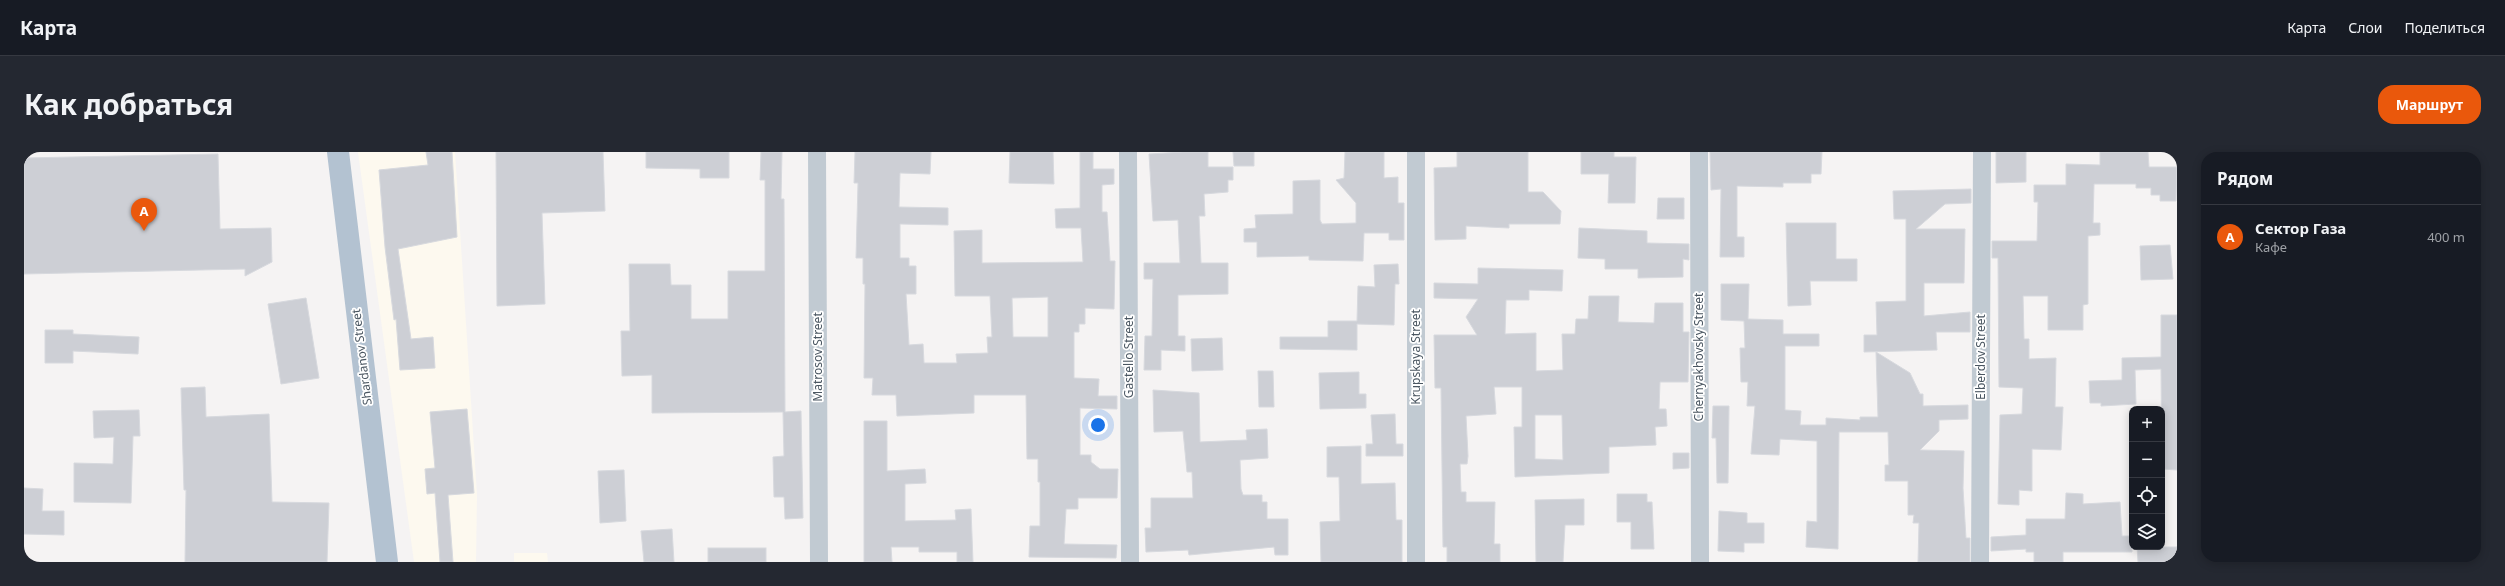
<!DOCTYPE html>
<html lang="ru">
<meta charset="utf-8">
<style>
:root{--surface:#171b24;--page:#242831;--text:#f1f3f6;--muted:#9ea1a6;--line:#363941;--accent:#ea580c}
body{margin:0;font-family:"Noto Sans",sans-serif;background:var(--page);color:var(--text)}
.controls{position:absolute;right:12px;bottom:12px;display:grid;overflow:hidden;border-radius:8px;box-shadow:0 2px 10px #0003}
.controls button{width:36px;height:36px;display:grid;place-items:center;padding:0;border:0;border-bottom:1px solid var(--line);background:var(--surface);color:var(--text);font:20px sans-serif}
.you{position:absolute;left:1074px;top:273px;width:14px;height:14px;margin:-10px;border:3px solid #fff;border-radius:50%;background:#1a73e8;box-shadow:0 0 0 6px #1a73e833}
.badge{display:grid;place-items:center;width:26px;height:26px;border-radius:50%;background:var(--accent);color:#fff;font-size:13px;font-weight:700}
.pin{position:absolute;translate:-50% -33px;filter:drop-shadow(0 1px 2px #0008)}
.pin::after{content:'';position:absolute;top:21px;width:14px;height:12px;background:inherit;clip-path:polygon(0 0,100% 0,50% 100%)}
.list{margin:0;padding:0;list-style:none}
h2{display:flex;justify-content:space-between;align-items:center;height:52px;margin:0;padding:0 16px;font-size:17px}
h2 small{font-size:13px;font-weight:400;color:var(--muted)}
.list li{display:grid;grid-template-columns:26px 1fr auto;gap:12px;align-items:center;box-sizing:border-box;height:64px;padding:0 16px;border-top:1px solid var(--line)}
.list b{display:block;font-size:15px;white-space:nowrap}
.list p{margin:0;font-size:13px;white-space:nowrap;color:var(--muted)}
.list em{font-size:13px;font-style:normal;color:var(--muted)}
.icon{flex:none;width:22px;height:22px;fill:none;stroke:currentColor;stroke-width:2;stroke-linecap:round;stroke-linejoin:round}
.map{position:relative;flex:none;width:2153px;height:410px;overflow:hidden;border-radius:16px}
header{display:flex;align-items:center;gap:24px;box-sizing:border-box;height:56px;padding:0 20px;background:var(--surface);border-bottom:1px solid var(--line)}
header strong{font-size:19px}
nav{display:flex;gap:22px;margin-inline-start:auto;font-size:14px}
.intro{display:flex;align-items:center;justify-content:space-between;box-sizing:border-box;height:96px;padding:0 24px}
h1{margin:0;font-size:28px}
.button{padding:10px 18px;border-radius:16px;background:var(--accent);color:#fff;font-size:14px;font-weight:700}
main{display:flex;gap:24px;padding:0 24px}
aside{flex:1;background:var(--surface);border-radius:16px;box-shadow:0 2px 10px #0003}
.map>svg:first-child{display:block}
.commercial{fill:#fdf9ef}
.building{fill:#cdcfd5;stroke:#d7d9de;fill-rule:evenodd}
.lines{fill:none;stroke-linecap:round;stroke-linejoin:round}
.minor{stroke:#c1cad2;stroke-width:18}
.major{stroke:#b3c2d1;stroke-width:22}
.labels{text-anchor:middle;stroke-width:3.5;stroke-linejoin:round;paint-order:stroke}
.street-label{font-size:12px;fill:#4a5661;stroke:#fff}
</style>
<header>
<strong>Карта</strong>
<nav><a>Карта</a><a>Слои</a><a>Поделиться</a></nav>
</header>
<div class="intro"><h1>Как добраться</h1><a class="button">Маршрут</a></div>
<main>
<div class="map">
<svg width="2153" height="410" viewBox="0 0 2153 410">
<rect width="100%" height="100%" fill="#f5f3f3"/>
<g class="commercial">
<path d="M 334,0 L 431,0 L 453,343 L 452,410 L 390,410 Z"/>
<path d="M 490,401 L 523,401 L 524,410 L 490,410 Z"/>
</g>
<g class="building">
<path d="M 402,0 L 428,0 L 433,85 L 374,97 L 387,187 L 409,185 L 411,216 L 376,218 L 372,167 L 370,168 L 361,95 L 355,18 L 404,13 Z"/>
<path d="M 472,0 L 579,0 L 581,59 L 518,61 L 521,152 L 473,154 Z"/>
<path d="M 622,0 L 705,0 L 705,26 L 676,26 L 676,17 L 622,16 Z"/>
<path d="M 737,0 L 758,0 L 757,47 L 760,47 L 761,260 L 777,259 L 779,366 L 761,367 L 760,345 L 750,345 L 749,305 L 760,304 L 759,260 L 628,261 L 628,223 L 598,224 L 597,179 L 606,179 L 605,112 L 646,112 L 647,133 L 667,133 L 667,167 L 704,167 L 704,119 L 741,119 L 741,28 L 736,28 Z"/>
<path d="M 831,0 L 907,0 L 906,22 L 876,21 L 875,55 L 924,56 L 924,73 L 876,72 L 876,106 L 885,106 L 885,114 L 892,114 L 892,142 L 882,142 L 885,193 L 899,192 L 900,211 L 933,211 L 932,202 L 964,201 L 963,185 L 968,185 L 966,144 L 931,144 L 930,79 L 958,78 L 958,111 L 1059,110 L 1057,76 L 1032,76 L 1031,57 L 1056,56 L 1056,0 L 1069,0 L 1069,17 L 1090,17 L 1090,32 L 1078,33 L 1078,60 L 1083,60 L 1086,109 L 1091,109 L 1090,157 L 1061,156 L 1061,172 L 1055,172 L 1055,180 L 1050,180 L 1050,226 L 1075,227 L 1074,244 L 1093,244 L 1093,257 L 1056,256 L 1056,303 L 1067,303 L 1067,310 L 1076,317 L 1094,317 L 1093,346 L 1054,346 L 1054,357 L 1042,357 L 1040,392 L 1093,393 L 1092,406 L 1005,405 L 1006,374 L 1016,374 L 1016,330 L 1014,330 L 1014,307 L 1003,307 L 1002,243 L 950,243 L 950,261 L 873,264 L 872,243 L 848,243 L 849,226 L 840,226 L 841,132 L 839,132 L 839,106 L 832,106 L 834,31 L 830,31 ZM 1024,145 L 1024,185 L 989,185 L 988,146 Z"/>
<path d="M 986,0 L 1029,0 L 1030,32 L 985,31 Z"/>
<path d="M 1159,0 L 1184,0 L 1184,15 L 1209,15 L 1209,28 L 1204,28 L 1204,40 L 1180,42 L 1181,64 L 1175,64 L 1177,111 L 1204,111 L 1204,142 L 1154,143 L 1154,184 L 1161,184 L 1161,199 L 1137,198 L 1137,218 L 1120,218 L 1121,184 L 1128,184 L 1129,127 L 1120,127 L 1120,111 L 1156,111 L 1154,68 L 1129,69 L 1125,2 Z"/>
<path d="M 1209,0 L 1230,0 L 1230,14 L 1210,14 Z"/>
<path d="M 1321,0 L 1360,0 L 1360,26 L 1374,25 L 1374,51 L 1380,51 L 1380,88 L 1365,88 L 1365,81 L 1340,81 L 1339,109 L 1285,108 L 1285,104 L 1233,105 L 1233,90 L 1220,90 L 1220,77 L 1232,76 L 1231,63 L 1269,62 L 1269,29 L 1296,28 L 1296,68 L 1298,72 L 1332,71 L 1332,51 L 1312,28 L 1320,26 Z"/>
<path d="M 1433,0 L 1504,0 L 1504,40 L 1519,40 L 1537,59 L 1536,72 L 1485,72 L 1485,76 L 1442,74 L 1442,87 L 1411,88 L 1410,16 L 1433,15 Z"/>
<path d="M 1557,0 L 1590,0 L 1590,5 L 1612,5 L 1611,51 L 1584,51 L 1585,22 L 1557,22 Z"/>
<path d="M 1686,0 L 1798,0 L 1797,22 L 1787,22 L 1787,31 L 1759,31 L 1759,35 L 1713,34 L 1713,85 L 1720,85 L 1720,105 L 1696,105 L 1697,37 L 1687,38 Z"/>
<path d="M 1972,0 L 2002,0 L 2002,30 L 1972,31 Z"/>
<path d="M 2076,0 L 2124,0 L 2125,15 L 2153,15 L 2152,49 L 2136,49 L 2136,43 L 2127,43 L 2127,36 L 2112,36 L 2112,32 L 2070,32 L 2069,71 L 2076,71 L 2076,83 L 2064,84 L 2064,152 L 2059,153 L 2059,178 L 2024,178 L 2024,144 L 1999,144 L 2000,187 L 2005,187 L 2005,207 L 2032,206 L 2031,255 L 2039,255 L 2037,298 L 2008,297 L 2008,339 L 1995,338 L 1995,353 L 1974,352 L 1976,263 L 1998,262 L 1999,236 L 1975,235 L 1974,106 L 1968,106 L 1968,89 L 2013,89 L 2014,50 L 2010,50 L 2010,33 L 2042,33 L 2042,12 L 2076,13 Z"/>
<path d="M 194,2 L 196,77 L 247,76 L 248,110 L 221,124 L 221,117 L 0,122 L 0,6 Z"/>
<path d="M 1947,37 L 1947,51 L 1921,52 L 1892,77 L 1941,77 L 1940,131 L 1900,131 L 1900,164 L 1946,160 L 1946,180 L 1912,180 L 1913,198 L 1840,200 L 1840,183 L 1853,183 L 1852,150 L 1882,149 L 1882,67 L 1870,67 L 1869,39 Z"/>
<path d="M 1634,46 L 1660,46 L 1660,67 L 1633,67 Z"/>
<path d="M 1762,71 L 1812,71 L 1812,107 L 1833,107 L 1833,129 L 1786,129 L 1787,153 L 1764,154 Z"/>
<path d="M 1555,76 L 1623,79 L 1623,91 L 1665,92 L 1665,108 L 1659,107 L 1659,125 L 1614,126 L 1614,117 L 1581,117 L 1581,107 L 1554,106 Z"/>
<path d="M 2146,93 L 2149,127 L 2117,128 L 2116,94 Z"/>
<path d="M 1374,112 L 1375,132 L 1371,132 L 1370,173 L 1333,172 L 1333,198 L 1256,197 L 1256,185 L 1304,185 L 1304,169 L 1333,169 L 1334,134 L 1351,135 L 1350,113 Z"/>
<path d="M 1454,116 L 1539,118 L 1538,139 L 1505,138 L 1505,148 L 1482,148 L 1481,182 L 1512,181 L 1512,219 L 1539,218 L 1538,182 L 1551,182 L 1552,167 L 1564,167 L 1565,144 L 1595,144 L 1594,170 L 1630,171 L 1631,151 L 1659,151 L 1659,180 L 1665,180 L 1664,230 L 1636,230 L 1635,257 L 1642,257 L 1643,274 L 1631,275 L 1632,293 L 1585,295 L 1585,321 L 1511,324 L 1491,325 L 1490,275 L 1498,275 L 1498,235 L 1470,235 L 1472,262 L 1442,264 L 1444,304 L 1443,312 L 1436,312 L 1437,340 L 1442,340 L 1442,350 L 1471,350 L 1470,392 L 1476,392 L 1476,410 L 1423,410 L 1423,395 L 1419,395 L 1417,236 L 1411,236 L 1410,183 L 1453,183 L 1442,165 L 1454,147 L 1410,146 L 1410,131 L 1454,132 ZM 1511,263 L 1538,263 L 1539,308 L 1511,307 Z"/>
<path d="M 1697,132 L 1725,132 L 1724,167 L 1759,168 L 1759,182 L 1795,182 L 1795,194 L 1761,194 L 1761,258 L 1777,259 L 1776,273 L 1802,273 L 1802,266 L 1836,268 L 1836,265 L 1854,265 L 1852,200 L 1886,221 L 1896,242 L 1899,242 L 1899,254 L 1944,253 L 1944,267 L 1915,268 L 1915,279 L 1896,298 L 1940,299 L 1939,336 L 1942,386 L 1946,386 L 1946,410 L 1894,410 L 1895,371 L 1889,371 L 1890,363 L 1884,363 L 1884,329 L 1861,329 L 1861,313 L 1865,313 L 1864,280 L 1815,280 L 1814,397 L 1782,395 L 1783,369 L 1793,370 L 1793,289 L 1756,287 L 1755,303 L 1727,302 L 1731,254 L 1723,254 L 1724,230 L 1717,230 L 1716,196 L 1721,196 L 1720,169 L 1697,168 Z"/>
<path d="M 282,146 L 295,226 L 257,232 L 244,152 Z"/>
<path d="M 2137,163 L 2153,163 L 2153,318 L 2138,317 L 2137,217 L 2111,218 L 2112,252 L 2077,254 L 2077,251 L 2066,251 L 2065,229 L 2098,228 L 2098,206 L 2137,205 Z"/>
<path d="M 21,178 L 49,178 L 49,182 L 115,185 L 114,202 L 49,199 L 49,211 L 21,211 Z"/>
<path d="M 1198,186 L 1199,218 L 1168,219 L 1167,187 Z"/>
<path d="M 1234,219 L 1249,219 L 1250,255 L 1235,255 Z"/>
<path d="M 1335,220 L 1335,242 L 1342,242 L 1342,256 L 1296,257 L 1295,221 Z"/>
<path d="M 181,235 L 182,265 L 245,262 L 248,350 L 305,351 L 303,410 L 161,410 L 162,338 L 160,338 L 157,236 Z"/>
<path d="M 1129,238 L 1175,241 L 1176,290 L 1223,288 L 1222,278 L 1243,277 L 1244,306 L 1216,308 L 1217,337 L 1219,343 L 1238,343 L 1238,350 L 1243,350 L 1243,367 L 1264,367 L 1264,403 L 1251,403 L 1250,395 L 1165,403 L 1164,398 L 1122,400 L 1121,376 L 1127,376 L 1127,346 L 1169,346 L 1168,320 L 1163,320 L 1159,279 L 1130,280 Z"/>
<path d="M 1689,254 L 1705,254 L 1704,331 L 1693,331 L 1692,286 L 1688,286 Z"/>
<path d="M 443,257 L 450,341 L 424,343 L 429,410 L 416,410 L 411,341 L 403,342 L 401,317 L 411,316 L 406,260 Z"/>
<path d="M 115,258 L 116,284 L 109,284 L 107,351 L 50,350 L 50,311 L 89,312 L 90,285 L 70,286 L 69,259 Z"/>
<path d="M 1371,262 L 1372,292 L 1379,292 L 1379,304 L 1342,304 L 1342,292 L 1349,292 L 1347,263 Z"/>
<path d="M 840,269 L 863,269 L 863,319 L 901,317 L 902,331 L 881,332 L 881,369 L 932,368 L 931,358 L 947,357 L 949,410 L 933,410 L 933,400 L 895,400 L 895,395 L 867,395 L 868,410 L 840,410 Z"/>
<path d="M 1337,294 L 1337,332 L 1371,331 L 1372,368 L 1378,368 L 1378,410 L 1297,410 L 1296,370 L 1316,369 L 1315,325 L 1303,325 L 1303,295 Z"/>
<path d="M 1649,301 L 1665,301 L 1665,316 L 1649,317 Z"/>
<path d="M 600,318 L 602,369 L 576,371 L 574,319 Z"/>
<path d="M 0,336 L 19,337 L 18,359 L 40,359 L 40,383 L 0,382 Z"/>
<path d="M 2042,341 L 2059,342 L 2059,352 L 2096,350 L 2098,384 L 2108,384 L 2108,400 L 2039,400 L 2039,410 L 2010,410 L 2010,400 L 2002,400 L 2002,397 L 1967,399 L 1967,385 L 2002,383 L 2002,367 L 2041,367 Z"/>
<path d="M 1593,342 L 1623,342 L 1623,350 L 1628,350 L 1630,397 L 1607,397 L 1607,370 L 1593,370 Z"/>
<path d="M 1560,347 L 1560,373 L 1541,373 L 1539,410 L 1512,410 L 1511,348 Z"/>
<path d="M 1695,359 L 1723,361 L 1723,371 L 1740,371 L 1740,391 L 1720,391 L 1720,400 L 1694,399 Z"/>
<path d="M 648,377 L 650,410 L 620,410 L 617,379 Z"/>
<path d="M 2113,395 L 2153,395 L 2153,410 L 2114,410 Z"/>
<rect x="684" y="396" width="58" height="14"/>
</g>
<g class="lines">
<g class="minor">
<path d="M 793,0 L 795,410"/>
<path d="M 1104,0 L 1106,410"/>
<path d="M 1675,0 L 1676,410"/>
<path d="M 1392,410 L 1392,0"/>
<path d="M 1956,410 L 1958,0"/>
</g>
<path class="major" d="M 314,0 L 363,410"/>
</g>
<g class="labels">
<g class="street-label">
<text transform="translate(338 205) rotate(-97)" y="4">Shardanov Street</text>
<text transform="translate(794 205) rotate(-90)" y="4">Matrosov Street</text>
<text transform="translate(1105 205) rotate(-90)" y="4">Gastello Street</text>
<text transform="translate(1392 205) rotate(-90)" y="4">Krupskaya Street</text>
<text transform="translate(1675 205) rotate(-90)" y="4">Chernyakhovsky Street</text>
<text transform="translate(1957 205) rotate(-90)" y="4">Elberdov Street</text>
</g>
</g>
</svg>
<div class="controls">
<button>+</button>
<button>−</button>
<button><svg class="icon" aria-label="locate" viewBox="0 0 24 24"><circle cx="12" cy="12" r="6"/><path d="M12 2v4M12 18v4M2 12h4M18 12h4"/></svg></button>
<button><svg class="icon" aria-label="layers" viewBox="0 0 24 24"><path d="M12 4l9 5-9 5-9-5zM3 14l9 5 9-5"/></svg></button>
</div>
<div class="you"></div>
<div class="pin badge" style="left:120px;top:79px">A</div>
</div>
<aside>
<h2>Рядом<small></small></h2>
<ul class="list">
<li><span class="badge">A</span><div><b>Сектор Газа</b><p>Кафе</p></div><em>400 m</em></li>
</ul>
</aside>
</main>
